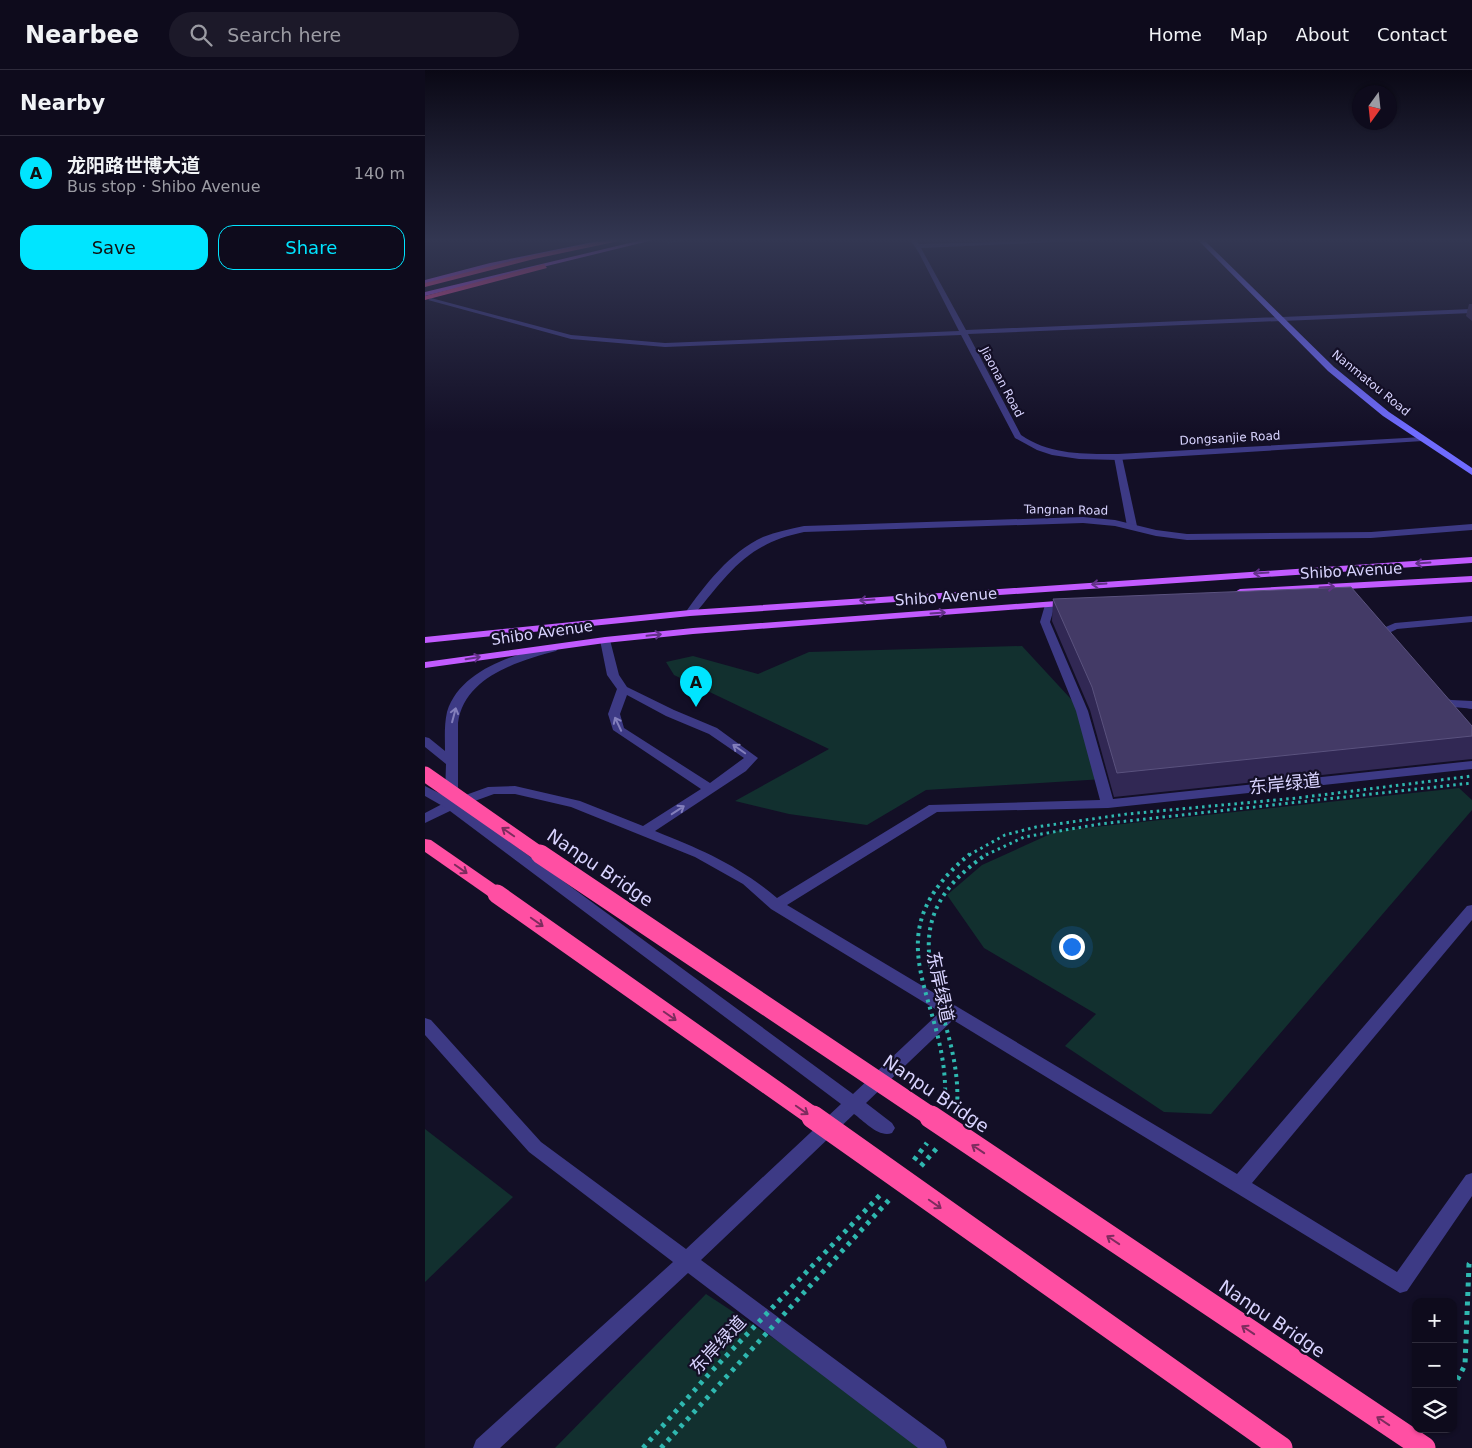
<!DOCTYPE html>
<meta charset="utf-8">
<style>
:root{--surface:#0e0b1c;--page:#1c1929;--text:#f1f3f6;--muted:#9b9ba3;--line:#2e2b3b;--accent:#00e5ff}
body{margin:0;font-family:"DejaVu Sans","Noto Sans SC",sans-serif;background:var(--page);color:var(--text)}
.controls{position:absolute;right:15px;bottom:15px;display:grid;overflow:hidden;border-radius:10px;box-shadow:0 1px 4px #0004}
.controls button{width:45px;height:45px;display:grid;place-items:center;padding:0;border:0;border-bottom:1px solid var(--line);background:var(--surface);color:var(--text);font:25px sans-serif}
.compass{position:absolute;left:927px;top:15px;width:45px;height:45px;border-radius:50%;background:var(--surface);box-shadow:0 1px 4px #0004;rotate:195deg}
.you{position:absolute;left:646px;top:876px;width:18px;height:18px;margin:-12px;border:4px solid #fff;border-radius:50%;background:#1a73e8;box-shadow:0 0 0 8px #1a73e833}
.badge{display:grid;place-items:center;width:32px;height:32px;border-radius:50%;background:var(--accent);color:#111;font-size:16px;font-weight:700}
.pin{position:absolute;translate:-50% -41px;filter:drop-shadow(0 1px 2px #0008)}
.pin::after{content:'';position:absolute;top:26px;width:18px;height:15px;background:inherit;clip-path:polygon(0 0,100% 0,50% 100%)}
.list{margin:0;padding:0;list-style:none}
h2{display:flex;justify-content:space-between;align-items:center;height:65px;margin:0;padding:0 20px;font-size:21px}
h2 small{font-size:16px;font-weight:400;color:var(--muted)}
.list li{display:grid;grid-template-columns:32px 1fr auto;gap:15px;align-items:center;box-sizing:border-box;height:75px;padding:0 20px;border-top:1px solid var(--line)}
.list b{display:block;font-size:19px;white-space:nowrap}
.list p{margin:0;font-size:16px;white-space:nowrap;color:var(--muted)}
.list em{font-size:16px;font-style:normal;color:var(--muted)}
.actions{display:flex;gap:10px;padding:15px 20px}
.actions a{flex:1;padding:11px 0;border:1px solid var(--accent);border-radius:15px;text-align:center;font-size:18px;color:var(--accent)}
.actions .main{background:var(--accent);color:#111}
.icon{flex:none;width:28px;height:28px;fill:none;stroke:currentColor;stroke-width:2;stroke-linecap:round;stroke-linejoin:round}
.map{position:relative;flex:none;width:1047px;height:1378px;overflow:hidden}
header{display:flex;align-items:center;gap:30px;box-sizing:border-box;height:70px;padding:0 25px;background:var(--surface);border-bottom:1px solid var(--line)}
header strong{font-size:24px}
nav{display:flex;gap:28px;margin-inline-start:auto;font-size:18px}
.search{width:350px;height:45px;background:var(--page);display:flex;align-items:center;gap:12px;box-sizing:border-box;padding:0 18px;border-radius:28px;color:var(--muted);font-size:19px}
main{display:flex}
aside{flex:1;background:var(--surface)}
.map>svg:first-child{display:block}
.green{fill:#12302f}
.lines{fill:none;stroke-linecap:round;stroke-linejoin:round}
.path-far1{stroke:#2fb8b0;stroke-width:1;stroke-dasharray:1 2;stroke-linecap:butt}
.path{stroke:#2fb8b0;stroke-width:5;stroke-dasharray:4 5.5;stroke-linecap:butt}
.lane{fill:#3d3a85;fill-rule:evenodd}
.street{fill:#3d3a85;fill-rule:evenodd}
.secondary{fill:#6f6bff;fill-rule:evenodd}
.primary{fill:#c25bff;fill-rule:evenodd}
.highway{fill:#ff4fa3;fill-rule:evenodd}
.path-bridge-far2{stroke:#2fb8b0;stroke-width:3;stroke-dasharray:2.5 4;stroke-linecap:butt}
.path-bridge-far1{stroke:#2fb8b0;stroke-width:4;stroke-dasharray:3 4.5;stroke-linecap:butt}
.path-bridge{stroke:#2fb8b0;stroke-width:5;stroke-dasharray:4 5.5;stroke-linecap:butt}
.highway-bridge-far2{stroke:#ff4fa3;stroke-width:15}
.highway-bridge-far1{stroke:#ff4fa3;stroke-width:19}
.highway-bridge{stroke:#ff4fa3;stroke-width:23}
.wall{fill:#312854}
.building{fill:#433a66;stroke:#5a527e}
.oneway{stroke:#623188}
.oneway2{stroke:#837fbc}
.oneway3{stroke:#7d2c5e}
.labels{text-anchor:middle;stroke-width:4.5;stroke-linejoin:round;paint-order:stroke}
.far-street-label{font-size:12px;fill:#d9d4ff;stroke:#130f26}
.street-label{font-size:15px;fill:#d9d4ff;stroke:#130f26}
.near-street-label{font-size:18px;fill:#d9d4ff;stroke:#130f26}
</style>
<header>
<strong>Nearbee</strong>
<div class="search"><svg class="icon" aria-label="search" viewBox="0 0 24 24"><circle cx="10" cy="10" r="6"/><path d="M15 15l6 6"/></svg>Search here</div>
<nav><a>Home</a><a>Map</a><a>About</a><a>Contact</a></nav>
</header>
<main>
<aside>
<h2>Nearby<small></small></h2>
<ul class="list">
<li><span class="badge">A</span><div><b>龙阳路世博大道</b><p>Bus stop · Shibo Avenue</p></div><em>140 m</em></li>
</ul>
<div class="actions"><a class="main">Save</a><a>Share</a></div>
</aside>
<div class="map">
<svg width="1047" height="1378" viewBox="0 0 1047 1378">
<rect width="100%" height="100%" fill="#130f26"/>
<g class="green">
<path d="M 597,576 L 657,641 L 679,709 L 501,720 L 442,755 L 364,744 L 310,731 L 404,679 L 249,605 L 241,592 L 268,586 L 333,604 L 384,582 Z"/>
<path d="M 1034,718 L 1047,730 L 1047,740 L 786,1044 L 739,1042 L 640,976 L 671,944 L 559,878 L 522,825 L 557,795 L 632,761 Z"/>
<path d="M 0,1059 L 88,1127 L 0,1212 Z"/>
<path d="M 281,1224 L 516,1378 L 130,1378 Z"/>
</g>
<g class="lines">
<path class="path-far1" d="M 243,173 L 259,169"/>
<path class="path" d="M 1028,1318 L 1040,1295 L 1044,1194 L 1047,1190"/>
<g class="lane">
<path d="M 693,384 L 697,387 L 712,456 L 707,459 L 702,456 L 689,387 Z"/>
<path d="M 625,532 L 630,535 L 625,552 L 663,641 L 688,729 L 1047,691 L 1047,699 L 683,738 L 512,742 L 362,835 L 812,1104 L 1042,836 L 1047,835 L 1047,850 L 827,1113 L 972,1202 L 1041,1105 L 1047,1103 L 1047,1126 L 982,1221 L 975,1223 L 528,950 L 441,1033 L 467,1053 L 470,1058 L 467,1063 C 454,1068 440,1052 429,1044 L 276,1190 L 519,1370 L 522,1378 L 493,1378 L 263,1203 L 75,1378 L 48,1378 L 51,1370 L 248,1192 L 104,1082 L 0,965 L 0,948 L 6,950 L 116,1072 L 261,1179 L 416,1034 L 25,741 L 0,753 L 0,743 L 21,732 L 63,717 L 90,716 L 155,731 L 218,756 L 276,719 L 188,660 L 183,644 L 192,619 L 182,605 L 175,570 L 180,567 L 185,570 L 194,605 L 202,617 L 249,640 L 292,658 L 333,688 L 321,701 L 230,761 C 277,780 313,795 352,828 L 504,735 L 675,730 L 651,641 L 615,552 L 620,535 ZM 202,625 L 241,646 L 284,664 L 319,688 L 285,713 L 199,658 L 195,644 ZM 69,724 L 90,724 L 146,737 L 270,787 L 318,814 L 346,839 L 515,942 L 428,1024 L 36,736 Z"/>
<path d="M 1047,546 L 1047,552 L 972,559 L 966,562 L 970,572 L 965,575 L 961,574 L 956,567 L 956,559 L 970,553 Z"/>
<path d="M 1013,625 L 1026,630 L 1047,631 L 1047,639 C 1034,637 1016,638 1007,629 L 1009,627 Z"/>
</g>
<g class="street">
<path d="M 485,169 L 490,169 L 494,174 L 697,169 L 496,178 L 541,260 L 1047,239 L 1047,243 L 543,264 L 596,365 C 625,385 659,384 693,384 L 998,367 L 1002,369 L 998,371 L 693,390 L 654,389 L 627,385 L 612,380 L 590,368 L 536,265 L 240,277 L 146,269 L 3,230 L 6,228 L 146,265 L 240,273 L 534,261 L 494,183 Z"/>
<path d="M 658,447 L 690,450 L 731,460 L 762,464 L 946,462 L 1047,454 L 1047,460 L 946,468 L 762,470 L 731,466 L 690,456 L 658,453 L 379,462 C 321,474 304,503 269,545 L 261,545 L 260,543 C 280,515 305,482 338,467 C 351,462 365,459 379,456 Z"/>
<path d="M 127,576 L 133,579 L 131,581 C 93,591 39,607 33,653 L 33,735 L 31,738 L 21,738 L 0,726 L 0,716 L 20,726 L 21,694 L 0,677 L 0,667 L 4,668 L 20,681 C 20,669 19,655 22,642 C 35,600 89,584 127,576 Z"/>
</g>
<path class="secondary" d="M 772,169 L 778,169 L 909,297 L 964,342 L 1047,398 L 1047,405 L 958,346 L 903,301 Z"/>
<g class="primary">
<path d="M 221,169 L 232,169 L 0,226 L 0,222 Z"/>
<path d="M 173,171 L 175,174 L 66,197 L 0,214 L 0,210 L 65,193 Z"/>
<path d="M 1047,487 L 1047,493 L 265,546 L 0,573 L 0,567 L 265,540 Z"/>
<path d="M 1047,506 L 1047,512 L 815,525 L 810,522 L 815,519 Z"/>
<path d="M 645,530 L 649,531 L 649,535 L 268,564 L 180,573 L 0,598 L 0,592 L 180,567 L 268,558 Z"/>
</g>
<g class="highway">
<path d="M 188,169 L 194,171 L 109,189 L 0,217 L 0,213 L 109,185 Z"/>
<path d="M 119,194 L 122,198 L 0,230 L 0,226 Z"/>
<path d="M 0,769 L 6,770 L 78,820 L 81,824 L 78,828 L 72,830 L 66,828 L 0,782 Z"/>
</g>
<g class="path-bridge-far2">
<path d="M 544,785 L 580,765 L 611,757 L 702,744 L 872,728 L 1047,706"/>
<path d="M 561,785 L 599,767 L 675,754 L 1047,713"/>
</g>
<g class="path-bridge-far1">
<path d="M 520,1028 C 524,929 442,868 545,784"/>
<path d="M 532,1037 C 539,936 447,862 562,784"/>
</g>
<g class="path-bridge">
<path d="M 489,1090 L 502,1073"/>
<path d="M 496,1096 L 512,1078"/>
<path d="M 218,1378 L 284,1304 L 457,1123"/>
<path d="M 236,1378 L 464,1130"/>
</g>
<path class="highway-bridge-far2" d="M 0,704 L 116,785"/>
<g class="highway-bridge-far1">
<path d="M 115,784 L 508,1048"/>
<path d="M 72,824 L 390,1048"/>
</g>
<g class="highway-bridge">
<path d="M 388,1047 L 856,1378"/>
<path d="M 506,1047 L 999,1378"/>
</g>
</g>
<g class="wall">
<path d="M 1044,234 L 1047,234 L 1047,251 L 1041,246 Z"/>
<path d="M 628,529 L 1047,656 L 1047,689 L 689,727 L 665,640 L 627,551 Z"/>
</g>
<path class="building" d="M 926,517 L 1047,656 L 1047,666 L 692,703 L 667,617 L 628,529 Z"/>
<defs><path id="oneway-shaft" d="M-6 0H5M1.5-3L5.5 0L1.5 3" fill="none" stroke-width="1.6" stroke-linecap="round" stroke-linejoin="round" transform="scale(1.25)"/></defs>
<g class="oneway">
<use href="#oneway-shaft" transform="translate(998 493) rotate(176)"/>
<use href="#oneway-shaft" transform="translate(836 503) rotate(176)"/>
<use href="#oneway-shaft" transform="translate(674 514) rotate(176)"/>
<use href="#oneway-shaft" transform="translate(902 517) rotate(-3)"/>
<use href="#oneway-shaft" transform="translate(442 530) rotate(176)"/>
<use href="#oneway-shaft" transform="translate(513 543) rotate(-4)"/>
<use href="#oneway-shaft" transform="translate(229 565) rotate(-6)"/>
<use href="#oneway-shaft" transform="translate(48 588) rotate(-9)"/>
</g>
<g class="oneway2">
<use href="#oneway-shaft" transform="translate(29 645) rotate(-75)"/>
<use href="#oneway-shaft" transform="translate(193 654) rotate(-115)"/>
<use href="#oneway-shaft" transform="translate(314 679) rotate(-145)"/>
<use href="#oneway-shaft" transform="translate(253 740) rotate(-33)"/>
</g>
<g class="oneway3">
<use href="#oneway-shaft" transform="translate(83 762) rotate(-145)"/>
<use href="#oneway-shaft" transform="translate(36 799) rotate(35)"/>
<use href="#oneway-shaft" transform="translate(112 852) rotate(35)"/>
<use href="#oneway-shaft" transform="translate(245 946) rotate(35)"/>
<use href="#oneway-shaft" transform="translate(377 1040) rotate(35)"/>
<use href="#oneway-shaft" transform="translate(553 1079) rotate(-146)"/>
<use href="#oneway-shaft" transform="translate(510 1134) rotate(35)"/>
<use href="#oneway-shaft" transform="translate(688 1170) rotate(-146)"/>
<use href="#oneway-shaft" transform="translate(823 1260) rotate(-146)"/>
<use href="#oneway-shaft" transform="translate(958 1351) rotate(-146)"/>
</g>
<linearGradient id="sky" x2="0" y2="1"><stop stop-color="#0a0815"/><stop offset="0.47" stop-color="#333752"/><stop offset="1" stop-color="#333752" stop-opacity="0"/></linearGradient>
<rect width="1047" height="362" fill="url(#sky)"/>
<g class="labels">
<g class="far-street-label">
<text transform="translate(577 312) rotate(62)" y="4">Jiaonan Road</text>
<text transform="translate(946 313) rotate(39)" y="4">Nanmatou Road</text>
<text transform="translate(805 368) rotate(-3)" y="4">Dongsanjie Road</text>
<text transform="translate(641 440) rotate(1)" y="4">Tangnan Road</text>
</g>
<g class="street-label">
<text transform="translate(926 501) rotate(-3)" y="5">Shibo Avenue</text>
<text transform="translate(521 527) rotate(-4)" y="5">Shibo Avenue</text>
<text transform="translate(117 563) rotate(-8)" y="5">Shibo Avenue</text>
</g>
<g class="near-street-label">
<text transform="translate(860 714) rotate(-6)" y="6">东岸绿道</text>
<text transform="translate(175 798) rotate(34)" y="6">Nanpu Bridge</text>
<text transform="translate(515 917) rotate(78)" y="6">东岸绿道</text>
<text transform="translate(511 1024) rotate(34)" y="6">Nanpu Bridge</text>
<text transform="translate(847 1249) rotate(34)" y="6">Nanpu Bridge</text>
<text transform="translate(293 1275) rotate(-47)" y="6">东岸绿道</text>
</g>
</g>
</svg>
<div class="controls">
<button>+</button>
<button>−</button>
<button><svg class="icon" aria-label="layers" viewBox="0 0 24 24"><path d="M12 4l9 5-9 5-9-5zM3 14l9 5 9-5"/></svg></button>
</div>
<svg class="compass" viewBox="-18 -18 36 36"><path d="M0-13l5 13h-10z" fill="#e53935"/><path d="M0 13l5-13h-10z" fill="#9b9ba3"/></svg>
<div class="you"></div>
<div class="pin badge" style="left:271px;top:637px">A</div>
</div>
</main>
